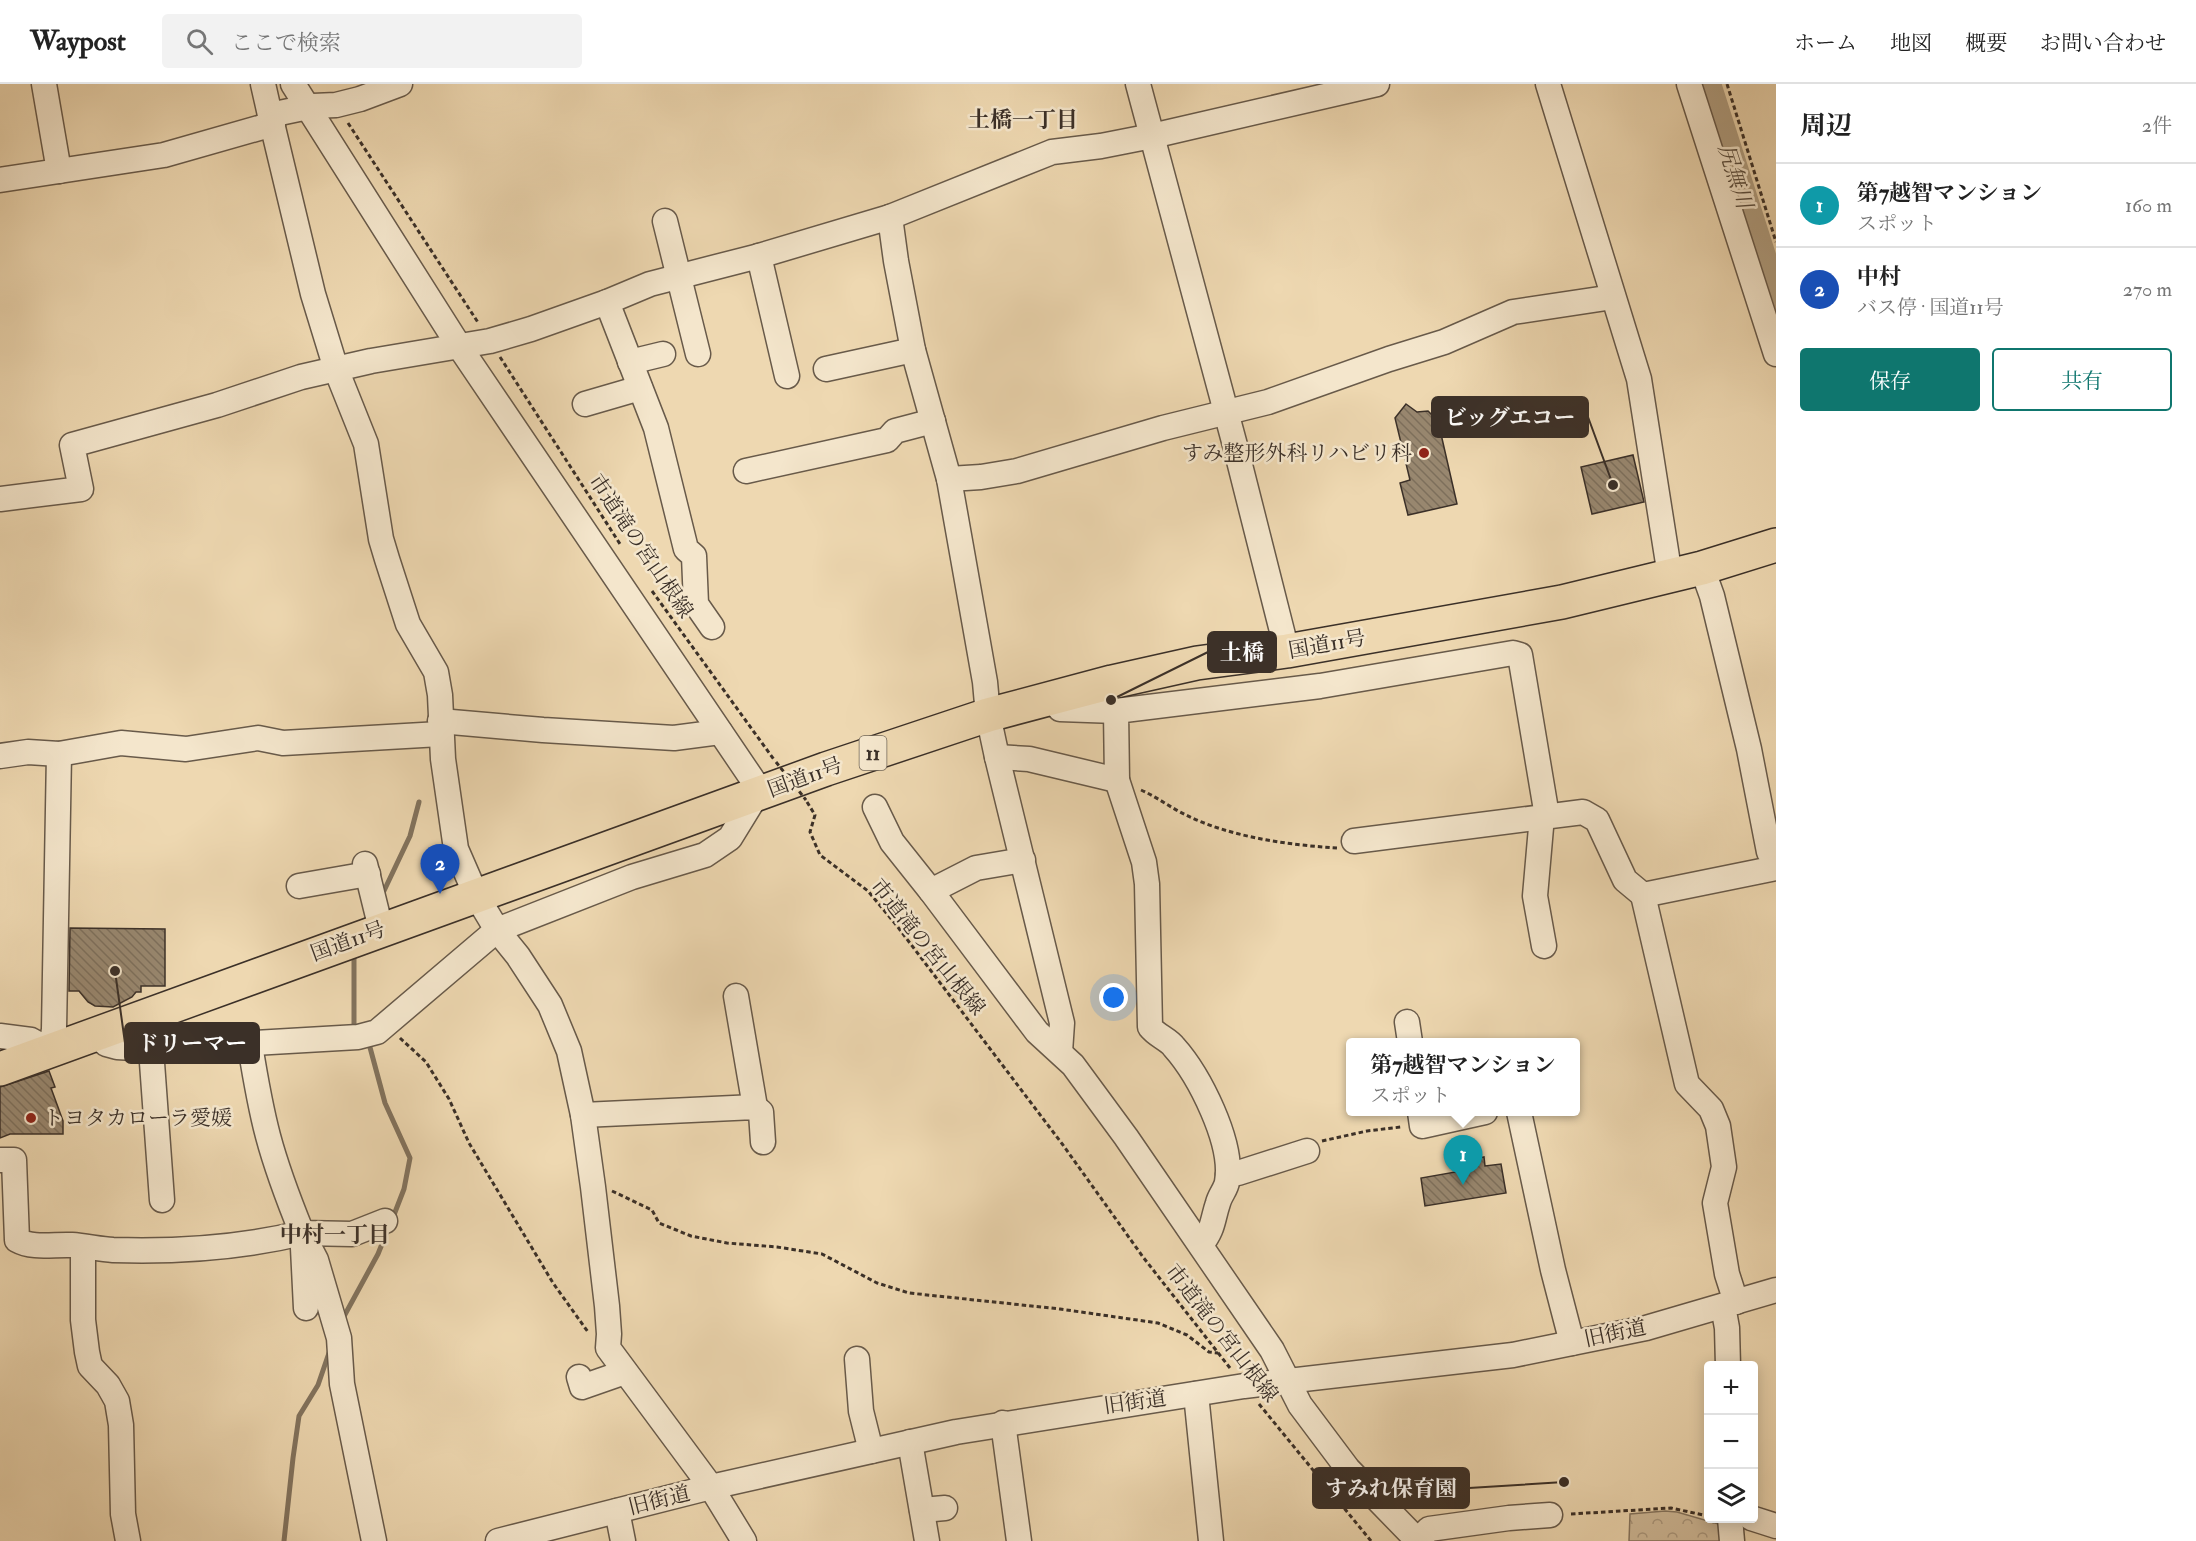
<!DOCTYPE html>
<html lang="ja">
<meta charset="utf-8">
<style>
:root{--surface:#fff;--page:#f2f2f2;--text:#222;--muted:#767676;--line:#e0e0e0;--accent:#0f766e}
body{margin:0;font-family:"IM FELL Double Pica","Noto Serif JP",serif;background:var(--page);color:var(--text)}
.controls{position:absolute;right:18px;bottom:18px;display:grid;overflow:hidden;border-radius:6px;box-shadow:0 3px 15px #0003}
.controls button{width:54px;height:54px;display:grid;place-items:center;padding:0;border:0;border-bottom:2px solid var(--line);background:var(--surface);color:var(--text);font:30px sans-serif}
.you{position:absolute;left:1114px;top:914px;width:21px;height:21px;margin:-15px;border:4px solid #fff;border-radius:50%;background:#1a73e8;box-shadow:0 0 0 9px #1a73e833}
.badge{display:grid;place-items:center;width:39px;height:39px;border-radius:50%;background:var(--accent);color:#fff;font-size:20px;font-weight:700}
.pin{position:absolute;translate:-50% -50px;filter:drop-shadow(0 2px 3px #0008)}
.pin::after{content:'';position:absolute;top:32px;width:21px;height:18px;background:inherit;clip-path:polygon(0 0,100% 0,50% 100%)}
.popup{position:absolute;left:1346px;top:954px;width:234px;height:78px;box-sizing:border-box;display:grid;place-content:center;border-radius:6px;background:var(--surface);filter:drop-shadow(0 2px 4px #0005);font-size:20px;white-space:nowrap;color:var(--muted)}
.popup b{font-size:22px;color:var(--text)}
.popup::after{content:'';position:absolute;left:50%;top:100%;margin-left:-12px;border:12px solid transparent;border-top-color:var(--surface)}
.list{margin:0;padding:0;list-style:none}
h2{display:flex;justify-content:space-between;align-items:center;height:78px;margin:0;padding:0 24px;font-size:26px}
h2 small{font-size:20px;font-weight:400;color:var(--muted)}
.list li{display:grid;grid-template-columns:39px 1fr auto;gap:18px;align-items:center;box-sizing:border-box;height:84px;padding:0 24px;border-top:2px solid var(--line)}
.list b{display:block;font-size:22px;white-space:nowrap}
.list p{margin:0;font-size:20px;white-space:nowrap;color:var(--muted)}
.list em{font-size:20px;font-style:normal;color:var(--muted)}
.actions{display:flex;gap:12px;padding:18px 24px}
.actions a{flex:1;padding:14px 0;border:2px solid var(--accent);border-radius:6px;text-align:center;font-size:21px;color:var(--accent)}
.actions .main{background:var(--accent);color:#fff}
.icon{flex:none;width:33px;height:33px;fill:none;stroke:currentColor;stroke-width:2;stroke-linecap:round;stroke-linejoin:round}
.map{position:relative;flex:none;width:1776px;height:1457px;overflow:hidden}
header{display:flex;align-items:center;gap:36px;box-sizing:border-box;height:84px;padding:0 30px;background:var(--surface);border-bottom:2px solid var(--line)}
header strong{font-size:28px}
nav{display:flex;gap:33px;margin-inline-start:auto;font-size:21px}
.search{width:420px;height:54px;background:var(--page);display:flex;align-items:center;gap:15px;box-sizing:border-box;padding:0 21px;border-radius:6px;color:var(--muted);font-size:22px}
main{display:flex}
aside{flex:1;background:var(--surface)}
.map>svg:first-child{display:block}
.park{fill:url(#park-crowns);stroke:#867661;stroke-width:1.5}
.lines{fill:none;stroke-linecap:round;stroke-linejoin:round}
.stream{stroke:#82735e;stroke-width:5}
.river{stroke:#b19f82;stroke-width:30}
.building{fill:url(#building-back-hatch);stroke:#3b3028;stroke-width:1.5}
.minor-casing{stroke:#685a4a;stroke-width:27}
.highway-casing{stroke:#3b3028;stroke-width:36}
.path{stroke:#3b3028;stroke-width:3;stroke-dasharray:4.5 3;stroke-linecap:butt}
.minor{stroke:#f4e6cc;stroke-width:24}
.highway{stroke:#eed8b1;stroke-width:33}
.path-bridge{stroke:#3b3028;stroke-width:3;stroke-dasharray:4.5 3;stroke-linecap:butt}
.poi-dot{fill:#8f2418;stroke:#f4e6cc;stroke-width:2}
.labels{text-anchor:middle;stroke-width:5;stroke-linejoin:round;paint-order:stroke}
.shield{fill:#f4e6cc;stroke:#726759;stroke-width:1.5}
.shield-label{font-size:20px;font-weight:bold;fill:#3b3028}
.poi-label{font-size:21px;fill:#3b3028;stroke:#f4e6cc;text-anchor:end}
.street-label{font-size:21px;fill:#3b3028;stroke:#f4e6cc}
.neighbourhood-label{font-size:22px;font-weight:bold;fill:#3b3028;stroke:#f4e6cc}
.water-label{font-size:22px;font-style:italic;fill:#584c3e;stroke:#f4e6cc}
.leader{fill:none;stroke:#3b3028;stroke-width:2}
.callout-dot{fill:#3b3028;stroke:#f4e6cc;stroke-width:2}
.callout{fill:#3b3028;stroke:#3b3028;stroke-width:2}
.callout-label{font-size:22px;text-anchor:middle;font-weight:bold;fill:#fff}
</style>
<header>
<strong>Waypost</strong>
<div class="search"><svg class="icon" aria-label="search" viewBox="0 0 24 24"><circle cx="10" cy="10" r="6"/><path d="M15 15l6 6"/></svg>ここで検索</div>
<nav><a>ホーム</a><a>地図</a><a>概要</a><a>お問い合わせ</a></nav>
</header>
<main>
<div class="map">
<svg width="1776" height="1457" viewBox="0 0 1776 1457">
<defs>
<pattern id="park-crowns" width="20" height="18" patternUnits="userSpaceOnUse" patternTransform="scale(1.5)"><rect width="20" height="18" fill="#d0bb9a"/><path d="M2 6a3 3 0 1 1 6 0M12 15a3 3 0 1 1 6 0" fill="none" stroke="#aa987e"/></pattern>
<pattern id="building-back-hatch" width="6" height="6" patternUnits="userSpaceOnUse" patternTransform="scale(1.5)"><rect width="6" height="6" fill="#98876f"/><path d="M-1 5l2 2M0 0l6 6M5-1l2 2" fill="none" stroke="#7d6f5b"/></pattern>
</defs>
<rect width="100%" height="100%" fill="#eed8b1"/>
<filter id="stains"><feTurbulence type="fractalNoise" baseFrequency=".00333" numOctaves="4"/><feColorMatrix values="0 0 0 0 .2 0 0 0 0 .09 0 0 0 0 .02 0 0 0 .5 -.17"/></filter>
<radialGradient id="worn" r=".72"><stop offset=".6" stop-color="#630" stop-opacity="0"/><stop offset="1" stop-color="#630" stop-opacity=".3"/></radialGradient>
<path class="park" d="M 1665,1427 L 1677,1428 L 1722,1441 L 1728,1457 L 1629,1457 L 1630,1430 Z"/>
<g class="lines">
<g class="stream">
<path d="M 382,811 L 410,752 L 419,718"/>
<path d="M 354,873 L 354,940"/>
<path d="M 368,956 L 385,1019 L 410,1074 L 404,1105 L 392,1136"/>
<path d="M 342,1236 L 378,1170 L 388,1145"/>
<path d="M 284,1457 L 293,1374 L 299,1332 L 318,1301 L 330,1266"/>
</g>
<path class="river" d="M 1706,0 L 1776,219"/>
</g>
<g class="building">
<path d="M 1406,320 L 1417,328 L 1428,327 L 1438,337 L 1457,420 L 1408,431 L 1400,399 L 1410,396 L 1395,334 Z"/>
<path d="M 1633,371 L 1644,418 L 1592,430 L 1581,383 Z"/>
<path d="M 70,844 L 165,845 L 165,902 L 141,902 L 141,908 L 136,908 L 132,913 L 113,923 L 95,922 L 88,918 L 79,907 L 69,907 Z"/>
<path d="M 49,987 L 55,1003 L 51,1004 L 63,1037 L 63,1050 L 10,1050 L 0,1054 L 0,1003 Z"/>
<path d="M 1484,1073 L 1485,1082 L 1501,1080 L 1506,1109 L 1425,1122 L 1421,1094 L 1467,1086 L 1465,1077 Z"/>
</g>
<g class="lines">
<g class="minor-casing">
<g id="minor">
<path d="M 44,0 L 59,87"/>
<path d="M 263,0 L 270,31 L 313,22 L 336,21 L 360,15 L 400,0"/>
<path d="M 293,0 L 459,262 L 761,708"/>
<path d="M 1138,0 L 1236,365 L 1287,567"/>
<path d="M 1548,0 L 1639,295 L 1670,492"/>
<path d="M 1689,0 L 1776,270"/>
<path d="M 270,31 L 313,210 L 336,285 L 366,360 L 381,455 L 387,475 L 408,540 L 436,588 L 440,611 L 443,675 L 456,765 L 476,811 L 497,846 L 518,872 L 550,921 L 569,967 L 583,1031 L 593,1103 L 607,1222 L 609,1250 L 608,1264 L 711,1403 L 744,1457"/>
<path d="M 0,96 L 164,71 L 273,40"/>
<path d="M 890,133 L 896,177 L 913,266 L 949,395 L 985,598 L 988,631 L 997,673 L 1062,939 L 1060,968"/>
<path d="M 665,137 L 698,270"/>
<path d="M 759,172 L 787,292"/>
<path d="M 607,218 L 656,344 L 686,465 L 694,472 L 696,520 L 712,543"/>
<path d="M 630,278 L 663,270"/>
<path d="M 826,285 L 913,266"/>
<path d="M 585,320 L 640,304"/>
<path d="M 746,387 L 887,356 L 895,347 L 933,337"/>
<path d="M 949,395 L 981,393 L 1017,387 L 1163,344 L 1268,318 L 1389,275 L 1444,258 L 1513,228 L 1613,213"/>
<path d="M 0,415 L 81,405 L 72,361 L 217,321 L 301,293 L 371,277 L 490,257 L 531,245 L 607,218 L 650,200 L 759,172 L 890,133 L 1052,68 L 1101,62 L 1152,52 L 1377,0"/>
<path d="M 1702,484 L 1712,512 L 1749,665 L 1769,768 L 1776,775"/>
<path d="M 1052,614 L 1060,625 L 1116,627"/>
<path d="M 440,637 L 543,646 L 674,654 L 720,648"/>
<path d="M 0,672 L 28,668 L 59,670 L 121,659 L 186,665 L 258,654 L 283,659 L 440,650"/>
<path d="M 997,673 L 1029,675 L 1117,696 L 1116,627 L 1320,602 L 1513,569 L 1520,571 L 1547,732"/>
<path d="M 1117,696 L 1144,778 L 1147,800 L 1150,943 C 1157,952 1168,955 1174,963 C 1199,991 1234,1059 1227,1098 C 1226,1105 1220,1111 1218,1119 C 1212,1137 1214,1144 1201,1161"/>
<path d="M 875,723 L 892,758 L 931,807 L 976,784 L 1023,776"/>
<path d="M 1542,732 L 1535,812 L 1544,862"/>
<path d="M 1354,757 L 1583,728 L 1597,736 L 1625,796 L 1643,811 L 1776,784"/>
<path d="M 365,780 L 381,845"/>
<path d="M 299,802 L 368,790"/>
<path d="M 931,807 L 1037,948 L 1073,981 L 1126,1053 L 1272,1266 L 1300,1321 L 1348,1385 L 1418,1457"/>
<path d="M 1643,811 L 1687,1000 L 1711,1025 L 1718,1042 L 1724,1083 L 1715,1119 L 1727,1190 L 1736,1218"/>
<path d="M 736,912 L 755,1023"/>
<path d="M 1407,938 L 1410,958"/>
<path d="M 96,949 L 106,960 L 117,963 L 151,965 L 358,953 L 377,948 L 497,846 L 632,793 L 705,771 L 730,754 L 757,710"/>
<path d="M 0,952 L 31,956 L 51,967 L 54,945 L 59,670"/>
<path d="M 250,961 C 255,992 260,1022 268,1052 C 277,1086 289,1117 302,1149 L 352,1150 L 385,1137"/>
<path d="M 151,965 L 162,1116"/>
<path d="M 1420,1028 L 1422,1042 L 1485,1028"/>
<path d="M 1519,1028 L 1553,1186 L 1572,1259"/>
<path d="M 583,1031 L 755,1023 L 761,1028 L 763,1058"/>
<path d="M 0,1076 L 14,1076 L 17,1156 C 33,1165 54,1160 72,1161 C 86,1162 99,1165 113,1166 C 177,1168 240,1164 302,1149 L 316,1176 L 339,1254 L 342,1300 L 374,1457"/>
<path d="M 1228,1090 L 1238,1089 L 1307,1067"/>
<path d="M 83,1163 L 83,1236 L 87,1268 L 90,1282 L 108,1301 L 117,1317 L 121,1341 L 123,1430 L 128,1457"/>
<path d="M 303,1164 L 306,1224"/>
<path d="M 1723,1222 L 1727,1244 L 1728,1282"/>
<path d="M 857,1275 L 861,1327 L 871,1367"/>
<path d="M 579,1293 L 582,1303 L 625,1288"/>
<path d="M 1196,1310 L 1211,1457"/>
<path d="M 1003,1339 L 1019,1457"/>
<path d="M 910,1358 L 927,1457"/>
<path d="M 922,1426 L 945,1424"/>
<path d="M 617,1427 L 623,1457"/>
<path d="M 1730,1434 L 1732,1457"/>
<path d="M 1751,1434 L 1776,1442"/>
<path d="M 498,1457 L 711,1403 L 956,1348 L 1244,1302 L 1513,1271 L 1646,1244 L 1776,1206"/>
<path d="M 1417,1457 L 1429,1445 L 1509,1434 L 1550,1431"/>
</g>
</g>
<g class="highway-casing">
<path id="highway" d="M 0,985 L 826,685 L 988,631 L 1112,598 L 1197,579 L 1287,567 L 1562,518 L 1702,484 L 1776,461"/>
</g>
<g class="path">
<path d="M 1727,0 L 1776,158"/>
<path d="M 348,39 L 479,240"/>
<path d="M 500,273 L 620,460"/>
<path d="M 652,507 L 775,677"/>
<path d="M 1141,706 C 1157,713 1171,724 1186,731 C 1230,753 1288,761 1337,764"/>
<path d="M 807,718 L 815,731 L 810,748 L 820,771 L 868,807 L 897,842 L 1063,1061 L 1143,1173 L 1230,1284"/>
<path d="M 400,954 L 426,978 L 449,1015 L 469,1059 L 553,1199 L 588,1248"/>
<path d="M 1322,1057 L 1367,1047 L 1401,1043"/>
<path d="M 612,1107 L 652,1126 L 659,1139 L 691,1152 L 727,1159 L 777,1163 L 822,1170 L 877,1199 L 909,1209 L 1060,1225 L 1158,1239 L 1187,1251 L 1209,1268 L 1218,1269"/>
<path d="M 1259,1320 L 1371,1457"/>
<path d="M 1571,1430 L 1671,1424 L 1708,1432"/>
</g>
<use href="#minor" class="minor"/>
<use href="#highway" class="highway"/>
<path class="path-bridge" d="M 776,678 L 806,716"/>
</g>
<g class="poi-dot">
<circle cx="1424" cy="369" r="6"/>
<circle cx="31" cy="1034" r="6"/>
</g>
<g class="labels">
<rect class="shield" x="859.5" y="652" width="27" height="34" rx="4.5"/>
<g class="shield-label">
<text x="873" y="676">11</text>
</g>
<g class="poi-label">
<text x="1412" y="376">すみ整形外科リハビリ科</text>
<text x="43" y="1041" text-anchor="start">トヨタカローラ愛媛</text>
</g>
<g class="street-label">
<text transform="translate(641 462) rotate(56)" y="7">市道滝の宮山根線</text>
<text transform="translate(1327 560) rotate(-10)" y="7">国道11号</text>
<text transform="translate(805 693) rotate(-20)" y="7">国道11号</text>
<text transform="translate(348 857) rotate(-20)" y="7">国道11号</text>
<text transform="translate(928 863) rotate(51)" y="7">市道滝の宮山根線</text>
<text transform="translate(1222 1249) rotate(52)" y="7">市道滝の宮山根線</text>
<text transform="translate(1615 1249) rotate(-12)" y="7">旧街道</text>
<text transform="translate(1135 1318) rotate(-8)" y="7">旧街道</text>
<text transform="translate(659 1416) rotate(-14)" y="7">旧街道</text>
</g>
<g class="neighbourhood-label">
<text x="1023" y="43">土橋一丁目</text>
<text x="335" y="1158">中村一丁目</text>
</g>
<g class="water-label">
<text transform="translate(1736 92) rotate(72)" y="8">尻無川</text>
</g>
</g>
<path class="leader" d="M1613 401L1588 333M1111 616L1208 568M115 887L125 959M1564 1398L1469 1404"/>
<g class="callout-dot">
<circle cx="1613" cy="401" r="6"/>
<circle cx="1111" cy="616" r="6"/>
<circle cx="115" cy="887" r="6"/>
<circle cx="1564" cy="1398" r="6"/>
</g>
<g class="callout">
<rect x="1432" y="313" width="156" height="40" rx="6"/>
<rect x="1208" y="548" width="68" height="40" rx="6"/>
<rect x="125" y="939" width="134" height="40" rx="6"/>
<rect x="1313" y="1384" width="156" height="40" rx="6"/>
</g>
<g class="callout-label">
<text x="1510" y="341">ビッグエコー</text>
<text x="1242" y="576">土橋</text>
<text x="192" y="967">ドリーマー</text>
<text x="1391" y="1412">すみれ保育園</text>
</g>
<rect width="100%" height="100%" filter="url(#stains)"/>
<rect width="100%" height="100%" fill="url(#worn)"/>
</svg>
<div class="controls">
<button>+</button>
<button>−</button>
<button><svg class="icon" aria-label="layers" viewBox="0 0 24 24"><path d="M12 4l9 5-9 5-9-5zM3 14l9 5 9-5"/></svg></button>
</div>
<div class="you"></div>
<div class="pin badge" style="left:1463px;top:1101px;background:#0f9aa8">1</div>
<div class="popup"><b>第7越智マンション</b>スポット</div>
<div class="pin badge" style="left:440px;top:810px;background:#1a4fb4">2</div>
</div>
<aside>
<h2>周辺<small>2件</small></h2>
<ul class="list">
<li><span class="badge" style="background:#0f9aa8">1</span><div><b>第7越智マンション</b><p>スポット</p></div><em>160 m</em></li>
<li><span class="badge" style="background:#1a4fb4">2</span><div><b>中村</b><p>バス停 · 国道11号</p></div><em>270 m</em></li>
</ul>
<div class="actions"><a class="main">保存</a><a>共有</a></div>
</aside>
</main>
